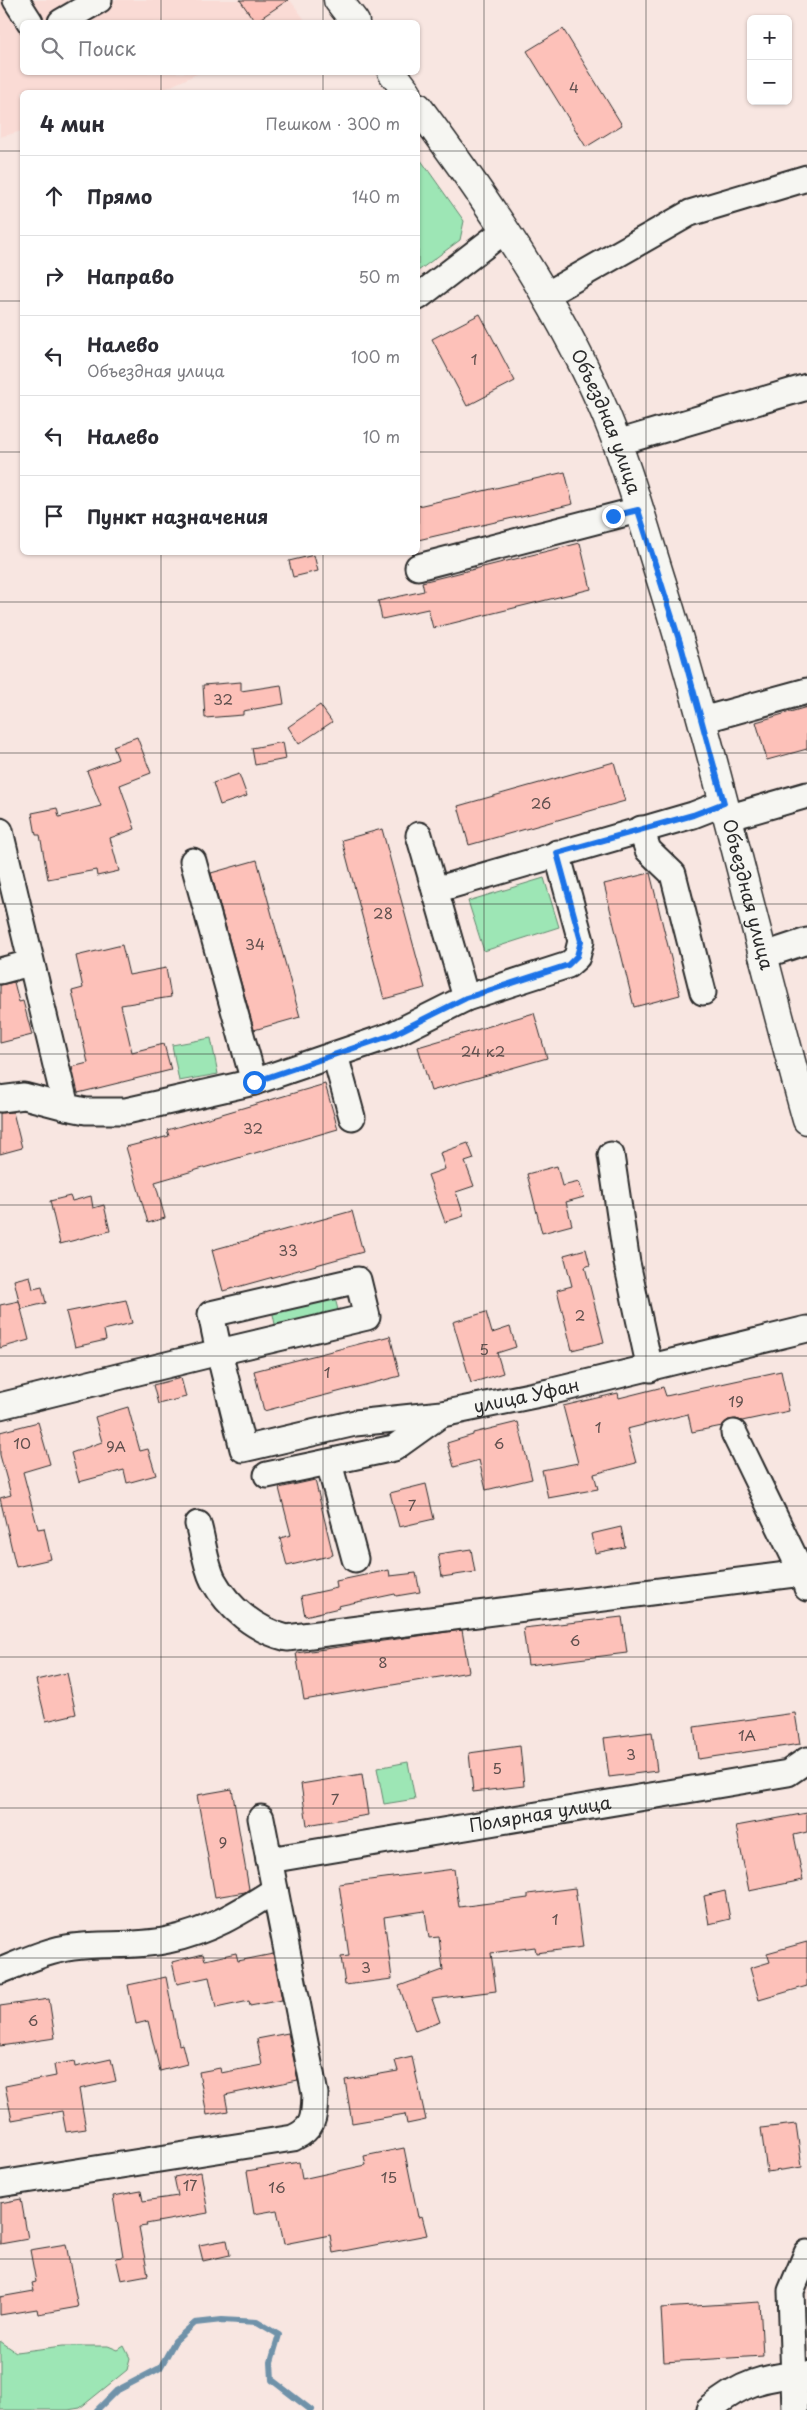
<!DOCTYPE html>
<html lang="ru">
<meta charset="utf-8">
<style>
:root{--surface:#fff;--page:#f7f7f7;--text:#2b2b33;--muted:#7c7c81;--line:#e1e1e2}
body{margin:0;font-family:"Playpen Sans",sans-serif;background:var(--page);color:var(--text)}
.controls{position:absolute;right:15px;top:15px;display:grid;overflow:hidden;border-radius:8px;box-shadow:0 1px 4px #0004}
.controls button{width:45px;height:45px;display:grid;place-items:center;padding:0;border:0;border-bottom:1px solid var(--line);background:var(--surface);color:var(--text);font:25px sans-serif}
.stop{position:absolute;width:15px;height:15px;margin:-11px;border:4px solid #1a73e8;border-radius:50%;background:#fff}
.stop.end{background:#1a73e8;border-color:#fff;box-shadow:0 1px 5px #0008}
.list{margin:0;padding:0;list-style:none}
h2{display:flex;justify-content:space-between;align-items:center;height:65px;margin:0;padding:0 20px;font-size:21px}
h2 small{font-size:16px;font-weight:400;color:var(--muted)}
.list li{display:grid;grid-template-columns:32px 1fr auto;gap:15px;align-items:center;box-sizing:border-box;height:80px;padding:0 20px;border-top:1px solid var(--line)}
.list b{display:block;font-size:19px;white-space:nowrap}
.list p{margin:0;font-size:16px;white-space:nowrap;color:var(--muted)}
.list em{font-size:16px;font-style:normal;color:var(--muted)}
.icon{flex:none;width:28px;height:28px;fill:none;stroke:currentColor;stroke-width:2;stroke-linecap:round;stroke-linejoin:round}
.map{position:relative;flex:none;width:807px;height:2410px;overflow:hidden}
.search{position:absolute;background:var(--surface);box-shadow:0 1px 4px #0004;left:20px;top:20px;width:400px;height:55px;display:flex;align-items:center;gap:12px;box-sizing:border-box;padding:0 18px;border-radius:8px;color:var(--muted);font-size:19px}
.panel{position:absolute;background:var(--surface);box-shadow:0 1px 4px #0004;left:20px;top:90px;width:400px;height:465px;border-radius:8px}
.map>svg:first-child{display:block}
.built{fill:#fadbd5}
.green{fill:#9de6b5;stroke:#648870}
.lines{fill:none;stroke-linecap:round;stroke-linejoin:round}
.stream{stroke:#6f92a9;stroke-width:6}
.building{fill:#fdc1b9;stroke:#2b2b2b}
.minor-casing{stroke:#2b2b2b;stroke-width:29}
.major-casing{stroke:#2b2b2b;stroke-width:31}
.minor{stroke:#f6f6f2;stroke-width:25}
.major{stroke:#f6f6f2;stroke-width:28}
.route{stroke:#1a73e8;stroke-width:6}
.grid{fill:none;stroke:#2b2b2b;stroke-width:1;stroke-opacity:0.55}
.labels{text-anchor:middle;stroke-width:4;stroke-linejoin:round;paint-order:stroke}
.number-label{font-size:15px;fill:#60504e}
.street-label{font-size:18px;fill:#2b2b2b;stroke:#f6f6f2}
</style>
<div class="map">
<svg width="807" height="2410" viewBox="0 0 807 2410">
<rect width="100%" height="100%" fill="#f8e6e1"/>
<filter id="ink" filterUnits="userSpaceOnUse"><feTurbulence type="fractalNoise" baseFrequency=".02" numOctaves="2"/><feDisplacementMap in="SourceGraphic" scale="10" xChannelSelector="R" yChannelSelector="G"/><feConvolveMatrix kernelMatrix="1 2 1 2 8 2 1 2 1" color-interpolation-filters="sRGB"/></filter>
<g filter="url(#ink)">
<path class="built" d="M 0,0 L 290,0 L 305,20 L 300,22 L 22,22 L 22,72 L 199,73 L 158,92 L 22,92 L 22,131 L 0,137 Z"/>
<g class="green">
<path d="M 418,156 L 464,221 L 460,240 L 418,271 Z"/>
<path d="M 544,878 L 559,927 L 484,951 L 468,901 Z"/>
<path d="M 211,1038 L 218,1074 L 179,1081 L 172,1045 Z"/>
<path d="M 333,1290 L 339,1314 L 276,1329 L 271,1305 Z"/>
<path d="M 408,1762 L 415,1799 L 384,1804 L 377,1768 Z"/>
<path d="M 0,2341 L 16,2352 L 63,2346 L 108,2346 L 118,2350 L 124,2346 L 130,2358 L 127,2370 L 80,2408 L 68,2410 L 0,2410 Z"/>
</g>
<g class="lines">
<path class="stream" d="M 97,2410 L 116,2391 L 160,2368 L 175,2341 L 195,2323 L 222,2320 L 257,2322 L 279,2335 L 271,2362 L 272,2380 L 311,2410"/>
</g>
<g class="building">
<path d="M 240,0 L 288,0 L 255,22 Z"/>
<path d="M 563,29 L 622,125 L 586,147 L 527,51 Z"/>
<path d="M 480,314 L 515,381 L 467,406 L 432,339 Z"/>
<path d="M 565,472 L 573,504 L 418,540 L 418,506 Z"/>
<path d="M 580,543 L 591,589 L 433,628 L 428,609 L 382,619 L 378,601 L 424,591 L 422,582 Z"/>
<path d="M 314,555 L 318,571 L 293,577 L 289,561 Z"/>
<path d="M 241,682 L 241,691 L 281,685 L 284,704 L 243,711 L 243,715 L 205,718 L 203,685 Z"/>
<path d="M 320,705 L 332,722 L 299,744 L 288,727 Z"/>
<path d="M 807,707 L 807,749 L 767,760 L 756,722 Z"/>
<path d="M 137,737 L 151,773 L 120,785 L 135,829 L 110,838 L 119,871 L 97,876 L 96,870 L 48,879 L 40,835 L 36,835 L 32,813 L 57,808 L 59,817 L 101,806 L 87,771 L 118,759 L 113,746 Z"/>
<path d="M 283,742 L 286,759 L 255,765 L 252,748 Z"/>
<path d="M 614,762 L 625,801 L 469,845 L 458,806 Z"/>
<path d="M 239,774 L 247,796 L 220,805 L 213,783 Z"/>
<path d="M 382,829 L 425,988 L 384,999 L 342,840 Z"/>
<path d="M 257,860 L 300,1017 L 254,1030 L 211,873 Z"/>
<path d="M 650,873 L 680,995 L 634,1007 L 604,884 Z"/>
<path d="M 122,945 L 129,975 L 166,968 L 171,997 L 121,1005 L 132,1052 L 164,1044 L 171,1070 L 78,1093 L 72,1067 L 88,1063 L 72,991 L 83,988 L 76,956 Z"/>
<path d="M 14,982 L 19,1002 L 23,1001 L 32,1035 L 0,1043 L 0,985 Z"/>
<path d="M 534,1013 L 547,1058 L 431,1091 L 418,1047 Z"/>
<path d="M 325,1084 L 338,1129 L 155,1182 L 165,1218 L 148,1223 L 126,1147 L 169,1136 L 167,1130 Z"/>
<path d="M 13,1112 L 22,1148 L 0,1154 L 0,1113 Z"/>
<path d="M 468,1143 L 474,1159 L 465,1162 L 474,1186 L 456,1192 L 464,1216 L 445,1222 L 428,1175 L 445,1169 L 440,1153 Z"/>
<path d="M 557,1166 L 562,1186 L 579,1182 L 584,1197 L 566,1202 L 572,1225 L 542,1233 L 527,1174 Z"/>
<path d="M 70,1196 L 72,1201 L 91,1196 L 93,1208 L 104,1205 L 110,1231 L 60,1244 L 50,1201 Z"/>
<path d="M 352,1211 L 363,1252 L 223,1291 L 212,1250 Z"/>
<path d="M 586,1249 L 590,1265 L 585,1267 L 604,1342 L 572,1350 L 557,1290 L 572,1286 L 564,1255 Z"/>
<path d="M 30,1276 L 33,1289 L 42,1287 L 46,1303 L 21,1309 L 14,1280 Z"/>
<path d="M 126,1300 L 132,1323 L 104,1330 L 106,1340 L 75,1347 L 66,1312 Z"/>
<path d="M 19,1301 L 29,1340 L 0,1348 L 0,1305 Z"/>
<path d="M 486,1312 L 492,1333 L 510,1327 L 516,1347 L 497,1353 L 503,1373 L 471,1383 L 453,1322 Z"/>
<path d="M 390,1336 L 400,1376 L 264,1411 L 254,1371 Z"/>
<path d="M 781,1371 L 789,1411 L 742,1421 L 736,1419 L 728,1420 L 722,1426 L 692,1432 L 688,1414 L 627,1429 L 636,1463 L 594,1474 L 598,1489 L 548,1498 L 542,1470 L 578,1463 L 563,1406 L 618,1393 L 619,1398 L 663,1387 L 666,1396 Z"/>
<path d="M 181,1378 L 186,1397 L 158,1404 L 153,1385 Z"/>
<path d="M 128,1407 L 140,1451 L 148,1449 L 156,1475 L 127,1483 L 124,1470 L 79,1482 L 71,1453 L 102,1442 L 95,1417 Z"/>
<path d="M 38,1422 L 50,1464 L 23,1472 L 38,1529 L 44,1528 L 51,1559 L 16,1567 L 0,1498 L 11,1495 L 0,1455 L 0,1432 Z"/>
<path d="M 518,1422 L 532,1479 L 486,1490 L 479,1460 L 454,1467 L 447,1443 L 473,1435 L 473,1433 Z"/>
<path d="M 315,1480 L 333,1555 L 287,1566 L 280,1538 L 291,1535 L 279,1488 Z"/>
<path d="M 426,1484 L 434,1519 L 399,1527 L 390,1493 Z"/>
<path d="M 621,1527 L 625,1547 L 595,1553 L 591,1534 Z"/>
<path d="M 471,1549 L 475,1572 L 442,1577 L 438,1554 Z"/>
<path d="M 389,1570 L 390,1576 L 416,1573 L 420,1592 L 396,1596 L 395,1594 L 338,1606 L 339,1608 L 305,1616 L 301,1596 L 337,1588 L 336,1581 Z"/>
<path d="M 622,1617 L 627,1653 L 528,1665 L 523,1628 Z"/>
<path d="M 462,1630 L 469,1672 L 304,1700 L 296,1653 Z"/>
<path d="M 67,1673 L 76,1714 L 46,1721 L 36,1680 Z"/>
<path d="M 795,1713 L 800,1744 L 698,1759 L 694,1727 Z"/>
<path d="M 652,1732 L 657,1771 L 609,1777 L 604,1738 Z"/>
<path d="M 520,1746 L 524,1786 L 473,1792 L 469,1753 Z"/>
<path d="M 362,1774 L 368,1815 L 307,1825 L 301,1784 Z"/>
<path d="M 232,1789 L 249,1889 L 245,1892 L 215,1897 L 197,1795 Z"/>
<path d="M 807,1813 L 807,1832 L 794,1835 L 803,1880 L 749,1891 L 736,1826 Z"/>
<path d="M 454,1869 L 459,1907 L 528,1898 L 528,1894 L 575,1888 L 583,1947 L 536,1953 L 535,1947 L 491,1953 L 496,1991 L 432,1999 L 440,2022 L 415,2031 L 399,1986 L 443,1970 L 439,1937 L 429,1938 L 425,1911 L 384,1917 L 392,1979 L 345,1985 L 341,1957 L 349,1956 L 339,1884 Z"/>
<path d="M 725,1891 L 730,1919 L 709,1924 L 704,1896 Z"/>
<path d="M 807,1942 L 807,1986 L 759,2000 L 750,1968 L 770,1962 L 767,1953 Z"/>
<path d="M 236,1953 L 238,1961 L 273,1954 L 282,2000 L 250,2006 L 249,2001 L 216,2008 L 209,1977 L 177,1984 L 172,1962 L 203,1954 L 205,1960 Z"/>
<path d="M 166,1977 L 179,2045 L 182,2044 L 187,2064 L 160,2071 L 148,2021 L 136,2024 L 128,1985 Z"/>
<path d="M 49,1999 L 55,2038 L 0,2046 L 0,2006 Z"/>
<path d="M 288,2033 L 298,2080 L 225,2095 L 228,2111 L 207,2115 L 199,2072 L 220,2068 L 221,2073 L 262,2065 L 257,2039 Z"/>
<path d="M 412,2057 L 426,2120 L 407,2124 L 405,2114 L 352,2123 L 345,2080 L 398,2071 L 395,2061 Z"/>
<path d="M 111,2059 L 116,2081 L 79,2089 L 86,2129 L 66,2132 L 62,2111 L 12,2120 L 5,2086 L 56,2076 L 54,2065 L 74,2061 L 75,2067 Z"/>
<path d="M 796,2124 L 802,2167 L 767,2172 L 761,2128 Z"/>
<path d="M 404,2148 L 418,2217 L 422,2216 L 427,2235 L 333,2253 L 330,2235 L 284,2244 L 277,2210 L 254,2214 L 247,2171 L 299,2162 L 302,2179 L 366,2165 L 364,2156 Z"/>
<path d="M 201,2172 L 208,2213 L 146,2224 L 147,2226 L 139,2227 L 148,2275 L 121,2280 L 116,2258 L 123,2257 L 113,2196 L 141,2191 L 143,2201 L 178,2196 L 174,2177 Z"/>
<path d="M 21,2199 L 28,2239 L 0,2244 L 0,2203 Z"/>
<path d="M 227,2240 L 230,2255 L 203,2261 L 199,2245 Z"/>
<path d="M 66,2244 L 78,2307 L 38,2314 L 37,2309 L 0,2315 L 0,2297 L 34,2291 L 32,2283 L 36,2282 L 30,2250 Z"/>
<path d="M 760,2302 L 763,2356 L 664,2362 L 661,2308 Z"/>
</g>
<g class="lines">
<g class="minor-casing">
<g id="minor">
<path d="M 16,0 L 30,22"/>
<path d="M 61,22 L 99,0"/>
<path d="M 546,295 L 690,213 L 807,178"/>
<path d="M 418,297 L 505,230"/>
<path d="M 617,443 L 807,387"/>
<path d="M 418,567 L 638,510"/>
<path d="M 702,720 L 807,691"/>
<path d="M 727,818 L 807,795"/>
<path d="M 641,829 L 648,850 L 673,874 L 703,992"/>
<path d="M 0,831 L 66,1107 L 86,1111 L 126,1111 L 254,1082 L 392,1035 L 466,998 L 568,965 L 577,957 L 581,941 L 557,853"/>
<path d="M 419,835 L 435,890 L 693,815 L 724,803"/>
<path d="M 193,861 L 254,1082"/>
<path d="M 435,890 L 466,998"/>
<path d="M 762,956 L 807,941"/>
<path d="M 0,971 L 30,963"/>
<path d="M 335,1055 L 352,1117"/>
<path d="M 0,1099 L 24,1096 L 66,1107"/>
<path d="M 611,1155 L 627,1263 L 650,1369"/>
<path id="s1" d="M 0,1406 L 219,1352 L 211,1314 L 358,1280 L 367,1317 L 219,1352 L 243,1449 L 355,1423 L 442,1414 L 549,1392 L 807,1329"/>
<path d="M 734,1433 L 802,1573"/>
<path d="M 329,1463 L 355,1559"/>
<path d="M 267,1475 L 394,1448 L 440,1415"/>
<path d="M 198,1524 C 203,1541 205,1564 213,1580 C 229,1609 256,1630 287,1638 L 802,1573 L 807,1588"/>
<path id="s2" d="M 269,1860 L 788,1773 L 807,1760"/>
<path d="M 0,1971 C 23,1962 48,1950 73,1947 C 104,1943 137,1947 168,1940 C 208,1932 241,1912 275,1890"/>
<path d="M 0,2184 L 293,2138 C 315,2128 314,2117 315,2094 L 261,1818"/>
<path d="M 709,2410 C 740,2383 766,2376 807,2374"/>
<path d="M 795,2410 L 791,2291 L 807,2253"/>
</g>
</g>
<g class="major-casing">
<g id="major">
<path d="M 338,0 L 355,22"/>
<path d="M 392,72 L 407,92"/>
<path id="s3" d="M 418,107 C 487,200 553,295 600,401 C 626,459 643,523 662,583 C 717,760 757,942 807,1120"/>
</g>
</g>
<use href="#minor" class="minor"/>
<use href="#major" class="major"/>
</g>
</g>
<g class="lines" filter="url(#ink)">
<path class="route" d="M 254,1082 L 392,1035 L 466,998 L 568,965 L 577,956 L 581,941 L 557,853 L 693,815 L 724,803 L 682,649 L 638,510 L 613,516"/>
</g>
<path class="grid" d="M 161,0 L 161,22M 323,0 L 323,22M 484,0 L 484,2410M 646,0 L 646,2410M 161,72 L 161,92M 323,72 L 323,92M 0,151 L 22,151M 418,151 L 807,151M 0,301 L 22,301M 418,301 L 807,301M 0,452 L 22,452M 418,452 L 807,452M 161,552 L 161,2410M 323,552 L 323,2410M 0,602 L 807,602M 0,753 L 807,753M 0,904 L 807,904M 0,1054 L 807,1054M 0,1205 L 807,1205M 0,1356 L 807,1356M 0,1506 L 807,1506M 0,1657 L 807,1657M 0,1808 L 807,1808M 0,1958 L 807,1958M 0,2109 L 807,2109M 0,2259 L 807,2259"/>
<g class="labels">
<g class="number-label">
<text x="574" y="93">4</text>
<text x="474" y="365">1</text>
<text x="223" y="705">32</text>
<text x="541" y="809">26</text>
<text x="383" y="919">28</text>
<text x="255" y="950">34</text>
<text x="483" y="1057">24 к2</text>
<text x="253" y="1134">32</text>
<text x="288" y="1256">33</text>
<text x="580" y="1321">2</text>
<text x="484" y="1355">5</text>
<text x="327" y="1378">1</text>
<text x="736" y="1407">19</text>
<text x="598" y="1433">1</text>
<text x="22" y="1449">10</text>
<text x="499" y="1449">6</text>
<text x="116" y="1452">9А</text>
<text x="412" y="1511">7</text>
<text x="575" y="1646">6</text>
<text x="383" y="1668">8</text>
<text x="747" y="1741">1А</text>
<text x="631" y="1760">3</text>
<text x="497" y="1774">5</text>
<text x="335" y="1805">7</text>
<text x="223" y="1848">9</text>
<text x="555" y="1925">1</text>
<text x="366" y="1973">3</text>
<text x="33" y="2026">6</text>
<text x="389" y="2183">15</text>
<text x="190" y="2191">17</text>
<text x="277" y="2193">16</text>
</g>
<g class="street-label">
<text dy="6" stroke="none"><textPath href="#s3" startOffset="368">Объездная улица</textPath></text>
<text dy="6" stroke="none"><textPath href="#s3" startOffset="862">Объездная улица</textPath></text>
<text dy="6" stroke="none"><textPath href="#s1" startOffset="994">улица Уфан</textPath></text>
<text dy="6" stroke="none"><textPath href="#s2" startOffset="275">Полярная улица</textPath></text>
</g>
</g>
</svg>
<div class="controls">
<button>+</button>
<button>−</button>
</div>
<div class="stop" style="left:254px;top:1082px"></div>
<div class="stop end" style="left:613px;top:516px"></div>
<div class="search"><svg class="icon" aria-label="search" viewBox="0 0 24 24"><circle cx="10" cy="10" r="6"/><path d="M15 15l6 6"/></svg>Поиск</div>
<section class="panel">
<h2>4 мин<small>Пешком · 300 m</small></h2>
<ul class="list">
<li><svg class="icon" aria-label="ahead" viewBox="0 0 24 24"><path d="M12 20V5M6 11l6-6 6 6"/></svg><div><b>Прямо</b></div><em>140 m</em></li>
<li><svg class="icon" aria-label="right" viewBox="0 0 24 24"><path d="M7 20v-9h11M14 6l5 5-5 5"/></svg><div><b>Направо</b></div><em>50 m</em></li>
<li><svg class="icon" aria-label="left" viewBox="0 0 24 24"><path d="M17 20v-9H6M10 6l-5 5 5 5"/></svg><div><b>Налево</b><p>Объездная улица</p></div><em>100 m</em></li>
<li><svg class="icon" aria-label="left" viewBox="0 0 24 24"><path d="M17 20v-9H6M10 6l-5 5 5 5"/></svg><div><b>Налево</b></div><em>10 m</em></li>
<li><svg class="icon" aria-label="arrive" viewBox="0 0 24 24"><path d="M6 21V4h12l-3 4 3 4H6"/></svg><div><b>Пункт назначения</b></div></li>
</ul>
</section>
</div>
